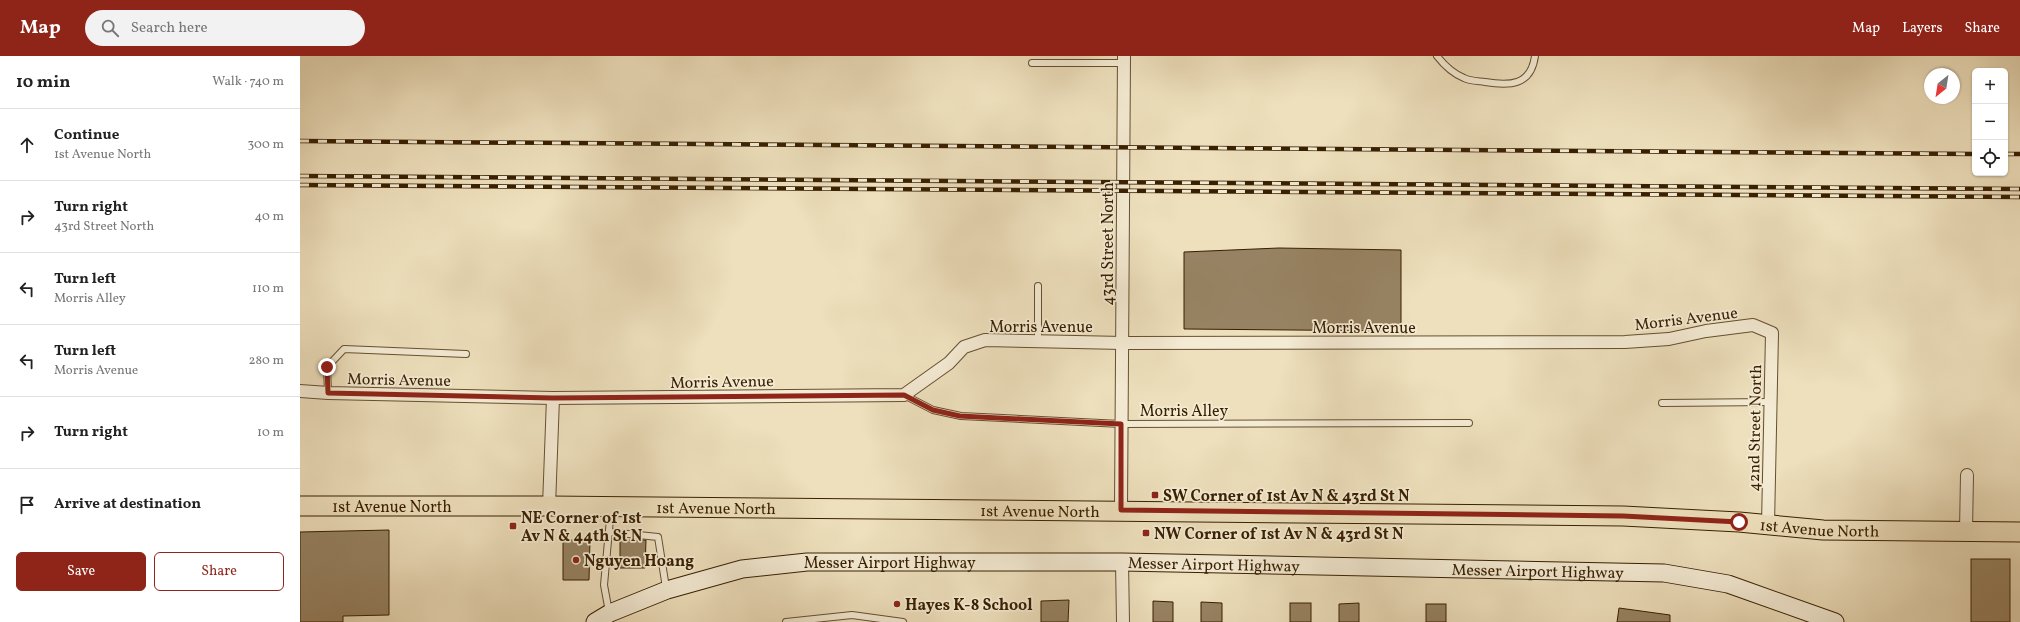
<!DOCTYPE html>
<meta charset="utf-8">
<style>
:root{--surface:#fff;--page:#f2f2f2;--text:#222;--muted:#767676;--line:#e0e0e0;--accent:#8f2418}
body{margin:0;font-family:Vollkorn,serif;background:var(--page);color:var(--text)}
.controls{position:absolute;right:12px;top:12px;display:grid;overflow:hidden;border-radius:6px;box-shadow:0 1px 3px #0004}
.controls button{width:36px;height:36px;display:grid;place-items:center;padding:0;border:0;border-bottom:1px solid var(--line);background:var(--surface);color:var(--text);font:20px sans-serif}
.compass{position:absolute;left:1624px;top:12px;width:36px;height:36px;border-radius:50%;background:var(--surface);box-shadow:0 1px 3px #0004;rotate:210deg}
.stop{position:absolute;width:12px;height:12px;margin:-9px;border:3px solid #8f2418;border-radius:50%;background:#fff}
.stop.end{background:#8f2418;border-color:#fff;box-shadow:0 1px 4px #0008}
.list{margin:0;padding:0;list-style:none}
h2{display:flex;justify-content:space-between;align-items:center;height:52px;margin:0;padding:0 16px;font-size:17px}
h2 small{font-size:13px;font-weight:400;color:var(--muted)}
.list li{display:grid;grid-template-columns:26px 1fr auto;gap:12px;align-items:center;box-sizing:border-box;height:72px;padding:0 16px;border-top:1px solid var(--line)}
.list b{display:block;font-size:15px;white-space:nowrap}
.list p{margin:0;font-size:13px;white-space:nowrap;color:var(--muted)}
.list em{font-size:13px;font-style:normal;color:var(--muted)}
.actions{display:flex;gap:8px;padding:12px 16px}
.actions a{flex:1;padding:9px 0;border:1px solid var(--accent);border-radius:6px;text-align:center;font-size:14px;color:var(--accent)}
.actions .main{background:var(--accent);color:#fff}
.icon{flex:none;width:22px;height:22px;fill:none;stroke:currentColor;stroke-width:2;stroke-linecap:round;stroke-linejoin:round}
.map{position:relative;flex:none;width:1720px;height:566px;overflow:hidden}
header{display:flex;align-items:center;gap:24px;box-sizing:border-box;height:56px;padding:0 20px;background:var(--accent);color:#fff}
header strong{font-size:19px}
nav{display:flex;gap:22px;margin-inline-start:auto;font-size:14px}
.search{width:280px;height:36px;background:var(--page);display:flex;align-items:center;gap:10px;box-sizing:border-box;padding:0 14px;border-radius:22px;color:var(--muted);font-size:15px}
main{display:flex}
aside{flex:1;background:var(--surface)}
.map>svg:first-child{display:block}
.building{fill:#978363;stroke:#381f01}
.lines{fill:none;stroke-linecap:round;stroke-linejoin:round}
.service-casing{stroke:#664f30;stroke-width:8}
.minor-casing{stroke:#664f30;stroke-width:14}
.secondary-casing{stroke:#381f01;stroke-width:19}
.primary-casing{stroke:#381f01;stroke-width:21}
.service{stroke:#f4ebd4;stroke-width:6}
.minor{stroke:#f4ebd4;stroke-width:12}
.secondary{stroke:#f4ebd4;stroke-width:17}
.primary{stroke:#eee0bd;stroke-width:19}
.rail-casing{stroke:#381f01;stroke-width:4.5}
.rail{stroke:#f4ebd4;stroke-width:3;stroke-dasharray:9;stroke-linecap:butt}
.route{stroke:#8f2418;stroke-width:5}
.poi-dot{fill:#8f2418;stroke:#f4ebd4;stroke-width:1.5}
.labels{text-anchor:middle;stroke-width:3.5;stroke-linejoin:round;paint-order:stroke}
.street-label{font-size:16px;fill:#381f01;stroke:#f4ebd4}
.poi-label{font-size:16px;font-weight:bold;fill:#381f01;stroke:#f4ebd4;text-anchor:start}
</style>
<header>
<strong>Map</strong>
<div class="search"><svg class="icon" aria-label="search" viewBox="0 0 24 24"><circle cx="10" cy="10" r="6"/><path d="M15 15l6 6"/></svg>Search here</div>
<nav><a>Map</a><a>Layers</a><a>Share</a></nav>
</header>
<main>
<aside>
<h2>10 min<small>Walk · 740 m</small></h2>
<ul class="list">
<li><svg class="icon" aria-label="ahead" viewBox="0 0 24 24"><path d="M12 20V5M6 11l6-6 6 6"/></svg><div><b>Continue</b><p>1st Avenue North</p></div><em>300 m</em></li>
<li><svg class="icon" aria-label="right" viewBox="0 0 24 24"><path d="M7 20v-9h11M14 6l5 5-5 5"/></svg><div><b>Turn right</b><p>43rd Street North</p></div><em>40 m</em></li>
<li><svg class="icon" aria-label="left" viewBox="0 0 24 24"><path d="M17 20v-9H6M10 6l-5 5 5 5"/></svg><div><b>Turn left</b><p>Morris Alley</p></div><em>110 m</em></li>
<li><svg class="icon" aria-label="left" viewBox="0 0 24 24"><path d="M17 20v-9H6M10 6l-5 5 5 5"/></svg><div><b>Turn left</b><p>Morris Avenue</p></div><em>280 m</em></li>
<li><svg class="icon" aria-label="right" viewBox="0 0 24 24"><path d="M7 20v-9h11M14 6l5 5-5 5"/></svg><div><b>Turn right</b></div><em>10 m</em></li>
<li><svg class="icon" aria-label="arrive" viewBox="0 0 24 24"><path d="M6 21V4h12l-3 4 3 4H6"/></svg><div><b>Arrive at destination</b></div></li>
</ul>
<div class="actions"><a class="main">Save</a><a>Share</a></div>
</aside>
<div class="map">
<svg width="1720" height="566" viewBox="0 0 1720 566">
<rect width="100%" height="100%" fill="#eee0bd"/>
<filter id="stains"><feTurbulence type="fractalNoise" baseFrequency=".005" numOctaves="4"/><feColorMatrix values="0 0 0 0 .2 0 0 0 0 .09 0 0 0 0 .02 0 0 0 .5 -.17"/></filter>
<radialGradient id="worn" r=".72"><stop offset=".6" stop-color="#630" stop-opacity="0"/><stop offset="1" stop-color="#630" stop-opacity=".3"/></radialGradient>
<g class="building">
<path d="M 979,192 L 1101,194 L 1101,275 L 884,273 L 884,196 Z"/>
<path d="M 89,474 L 89,559 L 43,560 L 43,566 L 0,566 L 0,476 Z"/>
<path d="M 263,484 L 290,484 L 289,524 L 263,524 Z"/>
<path d="M 320,484 L 346,484 L 345,512 L 320,512 Z"/>
<rect x="1671" y="503" width="39" height="63"/>
<path d="M 769,544 L 768,566 L 741,566 L 741,545 Z"/>
<path d="M 853,545 L 873,546 L 873,566 L 853,566 Z"/>
<path d="M 901,546 L 922,547 L 922,566 L 901,566 Z"/>
<rect x="990" y="547" width="21" height="19"/>
<path d="M 1059,547 L 1059,566 L 1039,566 L 1039,548 Z"/>
<rect x="1126" y="548" width="20" height="18"/>
<path d="M 1319,552 L 1370,559 L 1370,566 L 1317,566 Z"/>
</g>
<g class="lines">
<g class="service-casing">
<g id="service">
<path d="M 1137,0 C 1144,9 1154,18 1164,22 C 1170,25 1178,25 1185,26 C 1209,30 1231,30 1235,0"/>
<path d="M 732,7 L 824,7"/>
<path d="M 738,230 L 738,285"/>
<path d="M 28,337 L 27,311 L 44,293 L 166,298"/>
<path d="M 604,339 L 633,354 L 661,360 L 821,368 L 1169,367"/>
<path d="M 1362,347 L 1471,346"/>
<path d="M 309,476 L 358,481 L 366,532"/>
<path d="M 309,556 L 304,529 L 311,452"/>
<path d="M 486,566 L 552,559 L 603,566"/>
</g>
</g>
<g class="minor-casing">
<g id="minor">
<path d="M 0,335 L 28,337 L 253,342 L 604,339 L 649,307 L 664,291 L 685,284 L 823,287 L 1325,286 L 1369,283 L 1406,275 L 1453,269 L 1472,277 L 1468,469"/>
<path d="M 249,450 L 253,342"/>
<path d="M 821,454 L 824,0"/>
<path d="M 1666,475 L 1667,419"/>
<path d="M 822,506 L 823,566"/>
</g>
</g>
<g class="secondary-casing">
<g id="secondary">
<path id="s1" d="M 295,566 L 310,557 L 367,534 L 442,513 L 507,506 L 822,506 L 1364,517 L 1428,528 L 1535,566"/>
</g>
</g>
<g class="primary-casing">
<g id="primary">
<path id="s2" d="M 0,450 L 249,450 L 1323,460 L 1439,466 L 1523,474 L 1720,476"/>
</g>
</g>
<use href="#service" class="service"/>
<use href="#minor" class="minor"/>
<use href="#secondary" class="secondary"/>
<use href="#primary" class="primary"/>
<g class="rail-casing">
<g id="rail">
<path d="M 0,85 L 1675,98"/>
<path d="M 1705,98 L 1720,98"/>
<path d="M 0,120 L 1720,133"/>
<path d="M 0,129 L 1720,141"/>
</g>
</g>
<use href="#rail" class="rail"/>
</g>
<g class="lines">
<path class="route" d="M 27,311 L 28,337 L 253,342 L 604,339 L 633,354 L 660,360 L 821,368 L 821,454 L 1323,460 L 1439,466"/>
</g>
<g class="poi-dot">
<rect x="851" y="435" width="8" height="8" rx="2"/>
<rect x="209" y="466" width="8" height="8" rx="2"/>
<rect x="842" y="473" width="8" height="8" rx="2"/>
<circle cx="276" cy="504" r="4"/>
<circle cx="597" cy="548" r="4"/>
</g>
<g class="labels">
<g class="street-label">
<text transform="translate(807 188) rotate(-90)" y="6">43rd Street North</text>
<text transform="translate(1386 262) rotate(-7)" y="6">Morris Avenue</text>
<text x="741" y="276">Morris Avenue</text>
<text x="1064" y="277">Morris Avenue</text>
<text transform="translate(99 323) rotate(1)" y="6">Morris Avenue</text>
<text transform="translate(422 325) rotate(-1)" y="6">Morris Avenue</text>
<text x="884" y="360">Morris Alley</text>
<text transform="translate(1454 372) rotate(-89)" y="6">42nd Street North</text>
<text dy="6" stroke="none"><textPath href="#s2" startOffset="92">1st Avenue North</textPath></text>
<text dy="6" stroke="none"><textPath href="#s2" startOffset="416">1st Avenue North</textPath></text>
<text dy="6" stroke="none"><textPath href="#s2" startOffset="740">1st Avenue North</textPath></text>
<text dy="6" stroke="none"><textPath href="#s2" startOffset="1520">1st Avenue North</textPath></text>
<text dy="6" stroke="none"><textPath href="#s1" startOffset="305">Messer Airport Highway</textPath></text>
<text dy="6" stroke="none"><textPath href="#s1" startOffset="629">Messer Airport Highway</textPath></text>
<text dy="6" stroke="none"><textPath href="#s1" startOffset="953">Messer Airport Highway</textPath></text>
</g>
<g class="poi-label">
<text x="863" y="445">SW Corner of 1st Av N &amp; 43rd St N</text>
<text x="221" y="467">NE Corner of 1st<tspan x="221" dy="18">Av N &amp; 44th St N</tspan></text>
<text x="854" y="483">NW Corner of 1st Av N &amp; 43rd St N</text>
<text x="284" y="510">Nguyen Hoang</text>
<text x="605" y="554">Hayes K-8 School</text>
</g>
</g>
<rect width="100%" height="100%" filter="url(#stains)"/>
<rect width="100%" height="100%" fill="url(#worn)"/>
</svg>
<div class="controls">
<button>+</button>
<button>−</button>
<button><svg class="icon" aria-label="locate" viewBox="0 0 24 24"><circle cx="12" cy="12" r="6"/><path d="M12 2v4M12 18v4M2 12h4M18 12h4"/></svg></button>
</div>
<svg class="compass" viewBox="-18 -18 36 36"><path d="M0-13l5 13h-10z" fill="#e53935"/><path d="M0 13l5-13h-10z" fill="#767676"/></svg>
<div class="stop" style="left:1439px;top:466px"></div>
<div class="stop end" style="left:27px;top:311px"></div>
</div>
</main>
